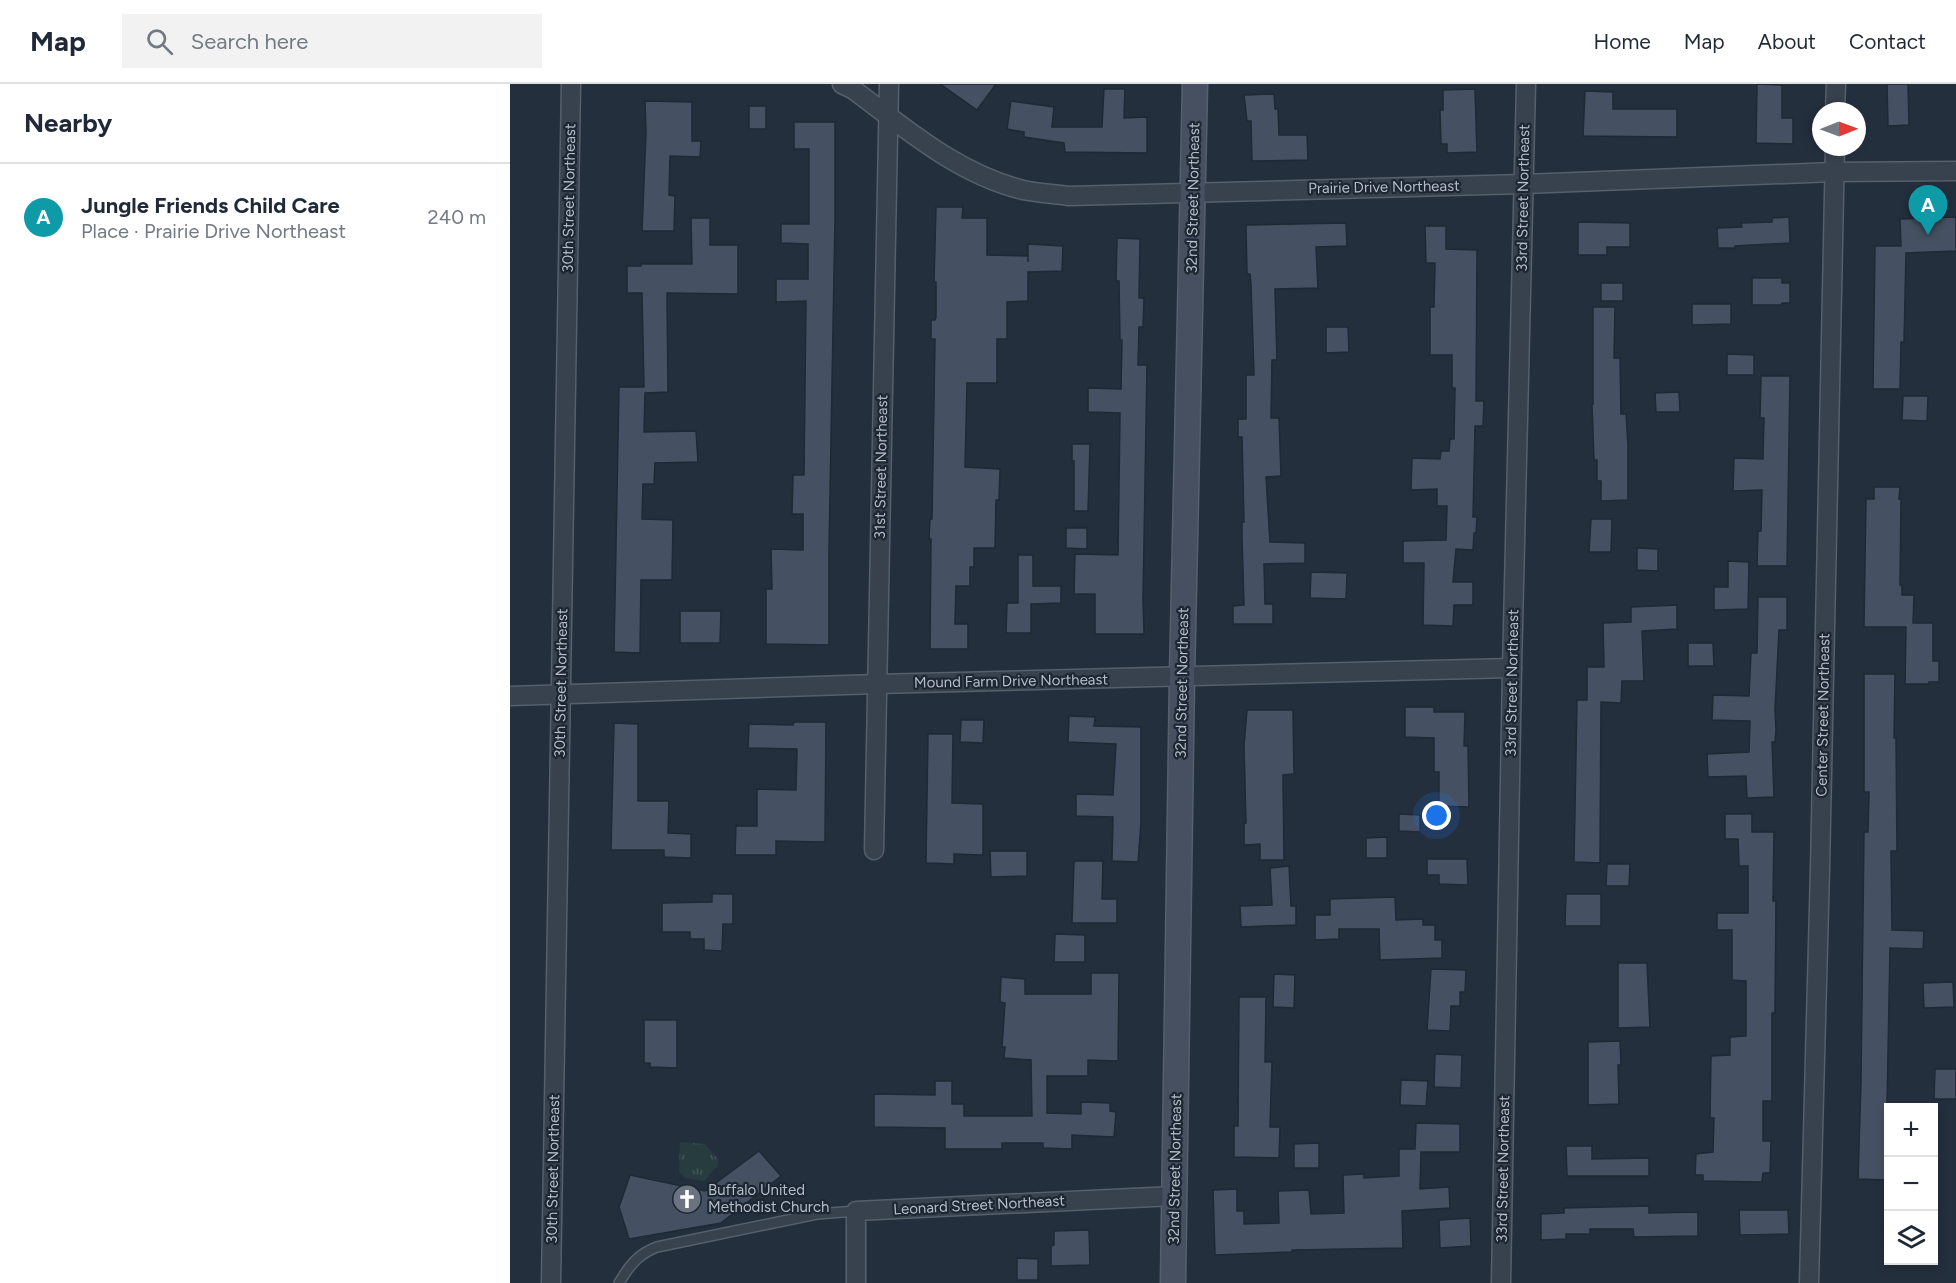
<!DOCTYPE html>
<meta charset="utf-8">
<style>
:root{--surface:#fff;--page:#f2f2f3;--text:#1f2937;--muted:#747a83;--line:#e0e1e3;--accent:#4f688e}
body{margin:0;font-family:Figtree,sans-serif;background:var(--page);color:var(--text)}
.controls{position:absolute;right:18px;bottom:18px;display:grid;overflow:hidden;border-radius:0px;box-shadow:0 3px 9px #0003}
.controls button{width:54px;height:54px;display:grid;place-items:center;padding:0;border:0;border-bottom:2px solid var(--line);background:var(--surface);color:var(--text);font:30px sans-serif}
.compass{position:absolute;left:1302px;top:18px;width:54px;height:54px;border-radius:50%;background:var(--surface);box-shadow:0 3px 9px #0003;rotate:89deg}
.you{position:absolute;left:927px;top:732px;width:21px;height:21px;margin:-15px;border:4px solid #fff;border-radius:50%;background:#1a73e8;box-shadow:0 0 0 9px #1a73e833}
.badge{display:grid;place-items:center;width:39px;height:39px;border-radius:50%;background:var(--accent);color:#fff;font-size:20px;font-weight:700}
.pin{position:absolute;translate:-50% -50px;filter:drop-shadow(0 2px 3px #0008)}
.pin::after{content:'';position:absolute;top:32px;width:21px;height:18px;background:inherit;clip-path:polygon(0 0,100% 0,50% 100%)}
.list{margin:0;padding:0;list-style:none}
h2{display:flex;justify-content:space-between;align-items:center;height:78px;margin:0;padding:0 24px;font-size:26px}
h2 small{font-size:20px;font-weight:400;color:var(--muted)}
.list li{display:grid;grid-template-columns:39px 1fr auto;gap:18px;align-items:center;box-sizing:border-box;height:108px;padding:0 24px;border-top:2px solid var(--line)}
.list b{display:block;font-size:22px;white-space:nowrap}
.list p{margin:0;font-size:20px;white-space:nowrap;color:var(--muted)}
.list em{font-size:20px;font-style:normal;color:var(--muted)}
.icon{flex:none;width:33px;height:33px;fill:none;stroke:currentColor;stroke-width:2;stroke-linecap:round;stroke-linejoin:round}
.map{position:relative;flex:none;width:1446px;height:1199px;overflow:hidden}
header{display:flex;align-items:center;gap:36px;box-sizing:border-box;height:84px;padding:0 30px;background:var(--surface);border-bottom:2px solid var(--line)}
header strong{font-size:28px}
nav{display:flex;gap:33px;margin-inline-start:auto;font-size:21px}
.search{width:420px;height:54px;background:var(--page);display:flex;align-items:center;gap:15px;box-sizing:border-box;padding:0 21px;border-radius:0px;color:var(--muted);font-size:22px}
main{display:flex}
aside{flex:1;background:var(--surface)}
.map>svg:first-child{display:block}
.park{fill:url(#park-tufts)}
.building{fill:#455162;stroke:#1f2835;stroke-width:1.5}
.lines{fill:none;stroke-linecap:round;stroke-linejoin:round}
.service-casing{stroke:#565f6c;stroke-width:12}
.minor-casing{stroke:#565f6c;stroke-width:21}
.secondary-casing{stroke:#565f6c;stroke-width:27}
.service{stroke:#38414e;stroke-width:9}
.minor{stroke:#38414e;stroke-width:18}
.secondary{stroke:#465061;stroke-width:24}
.labels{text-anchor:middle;stroke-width:4.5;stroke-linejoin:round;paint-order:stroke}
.street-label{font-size:15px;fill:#b4bcc9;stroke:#1d2633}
.poi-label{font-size:15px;fill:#b4bcc9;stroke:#1d2633;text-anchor:start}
</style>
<header>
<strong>Map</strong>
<div class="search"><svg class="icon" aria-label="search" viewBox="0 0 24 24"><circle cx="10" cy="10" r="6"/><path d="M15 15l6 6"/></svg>Search here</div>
<nav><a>Home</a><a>Map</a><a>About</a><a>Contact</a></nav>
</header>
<main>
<aside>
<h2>Nearby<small></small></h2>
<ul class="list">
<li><span class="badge" style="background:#0f9aa8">A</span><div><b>Jungle Friends Child Care</b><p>Place · Prairie Drive Northeast</p></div><em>240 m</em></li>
</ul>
</aside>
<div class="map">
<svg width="1446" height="1199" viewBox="0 0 1446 1199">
<defs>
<pattern id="park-tufts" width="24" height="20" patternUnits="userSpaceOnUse" patternTransform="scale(1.5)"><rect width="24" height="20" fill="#263c3f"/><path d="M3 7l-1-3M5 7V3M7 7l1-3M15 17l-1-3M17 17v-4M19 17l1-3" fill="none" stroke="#435659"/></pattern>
</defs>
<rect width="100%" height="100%" fill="#242f3e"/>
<path class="park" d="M 170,1058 L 195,1060 L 208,1075 L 208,1082 L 194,1097 L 175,1094 L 169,1088 Z"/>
<g class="building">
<path d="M 430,0 L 486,0 L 467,26 Z"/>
<path d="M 1247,0 L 1272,1 L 1272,34 L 1283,34 L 1283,60 L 1246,59 Z"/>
<path d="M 1377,0 L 1398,0 L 1399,41 L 1378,42 Z"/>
<path d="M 594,5 L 615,5 L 614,34 L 637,33 L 637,69 L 555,68 L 554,59 L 514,53 L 514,48 L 497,45 L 501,17 L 544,23 L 542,43 L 592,43 Z"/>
<path d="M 965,5 L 967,68 L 937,69 L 937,60 L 931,60 L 930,26 L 933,26 L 933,6 Z"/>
<path d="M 1075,7 L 1103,8 L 1103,25 L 1167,25 L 1167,53 L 1073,52 Z"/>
<path d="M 764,10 L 765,25 L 768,25 L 769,51 L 797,51 L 798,76 L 742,77 L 741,37 L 737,37 L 734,11 Z"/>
<path d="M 135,17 L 182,18 L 182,57 L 191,57 L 190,73 L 160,72 L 159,111 L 165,112 L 164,147 L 132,147 L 136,49 Z"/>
<rect x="239" y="22" width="17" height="23"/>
<path d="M 284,38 L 325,38 L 325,135 L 319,466 L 319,561 L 256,560 L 256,505 L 262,505 L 261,465 L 293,466 L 293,430 L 282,430 L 283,391 L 294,391 L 296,217 L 266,218 L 266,195 L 298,195 L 298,160 L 271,159 L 271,140 L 299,140 L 299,65 L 284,65 Z"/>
<path d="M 426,123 L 453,123 L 452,134 L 477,134 L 477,171 L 518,172 L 518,178 L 518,160 L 553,162 L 552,187 L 518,188 L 518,217 L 497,218 L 497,255 L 487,255 L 487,299 L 457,299 L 455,383 L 490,385 L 489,416 L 486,416 L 485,464 L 464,464 L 464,483 L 460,483 L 460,502 L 446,502 L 445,540 L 458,540 L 458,565 L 420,565 L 421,455 L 419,455 L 420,435 L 422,435 L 425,255 L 421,255 L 421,236 L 425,236 L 426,233 L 426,198 L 424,198 Z"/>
<path d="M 1279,133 L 1280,159 L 1225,162 L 1225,164 L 1208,164 L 1207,144 L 1232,143 L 1231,139 L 1262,138 L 1262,134 Z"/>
<path d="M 1446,133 L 1446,167 L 1396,169 L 1394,258 L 1391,258 L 1390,305 L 1363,305 L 1365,162 L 1391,162 L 1390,135 Z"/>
<path d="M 181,134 L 200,134 L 200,161 L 228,161 L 228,210 L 157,209 L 158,308 L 135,309 L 134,348 L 186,347 L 188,378 L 145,379 L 144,400 L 133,400 L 132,435 L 163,436 L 162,496 L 131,496 L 130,569 L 104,568 L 109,303 L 134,303 L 132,209 L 117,209 L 117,182 L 131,182 L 131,180 L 182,180 Z"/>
<path d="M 1068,138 L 1120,139 L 1120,163 L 1097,163 L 1097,171 L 1068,171 Z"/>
<path d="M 836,139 L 837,162 L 806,163 L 808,204 L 765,205 L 767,276 L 762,276 L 761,334 L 769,334 L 771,392 L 756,393 L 760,458 L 795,459 L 795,479 L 754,480 L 755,520 L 763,520 L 763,540 L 723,540 L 723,522 L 734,521 L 732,454 L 732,438 L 734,438 L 732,353 L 728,353 L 728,335 L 736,335 L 736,291 L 744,291 L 741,200 L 740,190 L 737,190 L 736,141 Z"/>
<path d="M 915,142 L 936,142 L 936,165 L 967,166 L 966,317 L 974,317 L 973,342 L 965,342 L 963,433 L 967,433 L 966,449 L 964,449 L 963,466 L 946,465 L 943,498 L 963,498 L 963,521 L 944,521 L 943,542 L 913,541 L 914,479 L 893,479 L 893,457 L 936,456 L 937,422 L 927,422 L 927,405 L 901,406 L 902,374 L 930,375 L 931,367 L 939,367 L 940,355 L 944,355 L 945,304 L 942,304 L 942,271 L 920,271 L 920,223 L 924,223 L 925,179 L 916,179 Z"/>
<path d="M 607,154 L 630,155 L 629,214 L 634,214 L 633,243 L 629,243 L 628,281 L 637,281 L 633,516 L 634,549 L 633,550 L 585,550 L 585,510 L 564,510 L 565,470 L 608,471 L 610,329 L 578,328 L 578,304 L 611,305 L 612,256 L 610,256 L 609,197 L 606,197 Z"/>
<path d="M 1242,194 L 1272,194 L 1272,199 L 1280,199 L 1280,219 L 1272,219 L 1272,221 L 1242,221 Z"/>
<rect x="1091" y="199" width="22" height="18"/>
<path d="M 1182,220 L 1221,220 L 1221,240 L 1182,241 Z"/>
<path d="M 1083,223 L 1105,223 L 1104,274 L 1110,274 L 1111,330 L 1116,330 L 1118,361 L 1118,416 L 1091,417 L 1091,397 L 1087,397 L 1087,376 L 1084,376 L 1082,320 L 1083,320 Z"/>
<path d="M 816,243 L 838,243 L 839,268 L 816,269 Z"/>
<path d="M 1217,270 L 1244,271 L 1244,291 L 1217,291 Z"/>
<path d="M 1251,292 L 1280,292 L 1277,482 L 1247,482 L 1248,447 L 1251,447 L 1252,406 L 1223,407 L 1224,374 L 1253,375 L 1254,334 L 1250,334 Z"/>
<path d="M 1169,308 L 1170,328 L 1146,328 L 1145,309 Z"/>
<path d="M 1393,312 L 1418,312 L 1417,337 L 1392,336 Z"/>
<path d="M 562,360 L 580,360 L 578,427 L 564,427 L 564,377 L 562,377 Z"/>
<path d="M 1364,403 L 1390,403 L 1389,415 L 1391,415 L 1390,501 L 1392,501 L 1392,511 L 1404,511 L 1403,539 L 1423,539 L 1423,577 L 1429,577 L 1429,598 L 1419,598 L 1419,600 L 1395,600 L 1396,543 L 1354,543 L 1356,415 L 1364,415 Z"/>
<path d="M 1081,435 L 1102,435 L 1101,468 L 1079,468 Z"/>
<path d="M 556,444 L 577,444 L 577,465 L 556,464 Z"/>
<path d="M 1127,464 L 1148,465 L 1148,487 L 1127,486 Z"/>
<path d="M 508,471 L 523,471 L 523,502 L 551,502 L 551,519 L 521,520 L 521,549 L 496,549 L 497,519 L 508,519 Z"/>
<path d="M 1218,477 L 1239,478 L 1238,525 L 1204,526 L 1204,503 L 1218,503 Z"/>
<path d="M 801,488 L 837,489 L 836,515 L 800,514 Z"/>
<path d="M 1248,513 L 1277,513 L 1277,546 L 1269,546 L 1265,626 L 1266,646 L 1265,658 L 1262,658 L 1264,713 L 1237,714 L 1236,692 L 1198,693 L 1197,670 L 1239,668 L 1240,637 L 1202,636 L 1203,611 L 1239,612 L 1241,569 L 1247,569 Z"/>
<path d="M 1167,521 L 1167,545 L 1132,547 L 1134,597 L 1112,597 L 1111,619 L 1091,618 L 1090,779 L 1064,778 L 1067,616 L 1077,616 L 1077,583 L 1094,583 L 1093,539 L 1121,538 L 1121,523 Z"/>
<path d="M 170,527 L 211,527 L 210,559 L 170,559 Z"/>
<path d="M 1178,559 L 1203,559 L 1204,582 L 1178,582 Z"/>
<path d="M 1354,590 L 1385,590 L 1384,654 L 1386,654 L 1387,767 L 1381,767 L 1382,846 L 1414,847 L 1413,865 L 1380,864 L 1377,1023 L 1378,1096 L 1348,1095 L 1351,997 L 1354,748 L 1358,748 L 1359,708 L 1354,708 Z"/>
<path d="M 895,623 L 924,623 L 924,628 L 955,628 L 954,662 L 958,662 L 959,723 L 929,722 L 929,688 L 924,688 L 924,654 L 895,653 Z"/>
<path d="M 737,626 L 783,626 L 784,690 L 773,691 L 774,776 L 750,776 L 750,760 L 734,761 L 734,739 L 736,739 L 734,662 Z"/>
<path d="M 559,632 L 585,633 L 584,642 L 631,643 L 631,739 L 628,778 L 602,777 L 603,733 L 566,732 L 566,710 L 603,711 L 606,660 L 558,658 Z"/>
<path d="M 451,636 L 474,636 L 473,659 L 450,658 Z"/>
<path d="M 284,638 L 316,638 L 315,758 L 266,757 L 266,771 L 225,771 L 226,742 L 247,742 L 247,705 L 286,706 L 287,665 L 238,664 L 239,640 L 283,641 Z"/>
<path d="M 104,639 L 128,640 L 128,717 L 159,717 L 158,749 L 181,750 L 181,774 L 154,773 L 154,766 L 101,766 Z"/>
<path d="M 418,650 L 443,650 L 442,719 L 473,720 L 473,771 L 444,770 L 444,780 L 416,779 Z"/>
<path d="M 889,730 L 910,731 L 910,748 L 889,747 Z"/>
<path d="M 1215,730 L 1242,730 L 1242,748 L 1264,748 L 1263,817 L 1266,817 L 1265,929 L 1262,929 L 1262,1017 L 1253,1017 L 1253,1057 L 1261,1057 L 1260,1089 L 1253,1089 L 1252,1098 L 1193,1097 L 1193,1091 L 1185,1091 L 1186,1070 L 1203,1068 L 1204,1034 L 1200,1034 L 1201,972 L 1220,971 L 1220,953 L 1236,952 L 1236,897 L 1222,896 L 1222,846 L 1207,846 L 1207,829 L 1238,829 L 1238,782 L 1229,782 L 1228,755 L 1215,755 Z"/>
<path d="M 877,753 L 877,774 L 856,774 L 856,754 Z"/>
<path d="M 480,767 L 517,767 L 517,792 L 481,793 Z"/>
<path d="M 917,775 L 957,775 L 958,801 L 929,800 L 929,791 L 917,791 Z"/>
<path d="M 564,777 L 593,777 L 592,815 L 607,815 L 607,839 L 562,839 Z"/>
<path d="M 1097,780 L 1120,780 L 1119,802 L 1096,802 Z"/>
<path d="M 779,782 L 781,822 L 786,822 L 786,841 L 731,843 L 730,822 L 762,821 L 760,784 Z"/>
<path d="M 202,810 L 223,810 L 223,840 L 213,840 L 212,867 L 194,866 L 194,855 L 180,855 L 180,848 L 152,848 L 152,819 L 202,818 Z"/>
<path d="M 1056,810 L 1091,810 L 1091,842 L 1055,842 Z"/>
<path d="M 885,813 L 886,836 L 913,835 L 913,841 L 925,841 L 925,856 L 932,856 L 932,874 L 870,876 L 869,845 L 829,845 L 829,855 L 805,856 L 805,831 L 820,831 L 820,815 Z"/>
<path d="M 545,850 L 575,851 L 575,878 L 544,878 Z"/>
<path d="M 1108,879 L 1137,879 L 1140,943 L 1108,944 Z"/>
<path d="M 921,885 L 956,886 L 955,908 L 950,908 L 950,922 L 941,922 L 940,947 L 917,946 Z"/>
<path d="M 581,889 L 609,889 L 608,977 L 578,976 L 578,992 L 537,992 L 537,1029 L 571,1030 L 571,1018 L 600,1019 L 600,1027 L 606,1028 L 604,1053 L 562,1051 L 562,1065 L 533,1064 L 533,1059 L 492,1059 L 492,1065 L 435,1065 L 435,1044 L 364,1043 L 364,1010 L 425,1011 L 425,997 L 442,997 L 442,1020 L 454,1020 L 454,1032 L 522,1032 L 521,976 L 494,974 L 495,963 L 492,963 L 495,919 L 490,918 L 491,893 L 515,895 L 515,910 L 581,910 Z"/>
<path d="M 764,890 L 785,891 L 784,924 L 763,923 Z"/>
<path d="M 1443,898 L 1444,923 L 1414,924 L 1413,899 Z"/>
<path d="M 729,913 L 756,913 L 755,978 L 762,978 L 760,1043 L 770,1043 L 769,1074 L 724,1073 L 724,1042 L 728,1042 Z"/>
<path d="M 134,936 L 167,936 L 167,984 L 140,983 L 140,979 L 134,979 Z"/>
<path d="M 1110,957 L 1111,981 L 1108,981 L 1109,1020 L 1078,1021 L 1078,958 Z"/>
<path d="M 925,970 L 952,971 L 951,1004 L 924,1003 Z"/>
<path d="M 1425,985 L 1446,985 L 1446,1015 L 1424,1015 Z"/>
<path d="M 891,996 L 918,997 L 916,1022 L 890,1021 Z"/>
<path d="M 906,1039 L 950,1040 L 950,1068 L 911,1068 L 910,1105 L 939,1103 L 940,1124 L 892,1127 L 893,1164 L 782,1166 L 782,1168 L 705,1171 L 703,1106 L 727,1105 L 727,1127 L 734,1127 L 734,1140 L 769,1139 L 768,1107 L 799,1106 L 801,1130 L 834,1129 L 833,1091 L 854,1090 L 854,1094 L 889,1092 L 889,1065 L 905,1065 Z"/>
<path d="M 809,1059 L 809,1084 L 784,1084 L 784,1060 Z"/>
<path d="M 1056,1062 L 1082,1062 L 1082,1075 L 1139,1074 L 1139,1092 L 1057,1092 Z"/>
<path d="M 249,1067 L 271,1092 L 211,1139 L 119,1155 L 109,1123 L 120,1091 L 195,1107 Z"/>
<path d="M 1139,1122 L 1139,1129 L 1188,1128 L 1188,1152 L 1124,1153 L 1123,1145 L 1080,1145 L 1080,1150 L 1056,1150 L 1056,1155 L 1031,1156 L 1031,1130 L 1054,1129 L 1054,1124 Z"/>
<path d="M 1229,1126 L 1278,1126 L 1279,1150 L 1230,1151 Z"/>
<path d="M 960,1134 L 961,1162 L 930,1164 L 929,1136 Z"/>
<path d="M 579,1146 L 580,1181 L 541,1182 L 541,1162 L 544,1161 L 544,1147 Z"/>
<path d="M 507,1174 L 528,1175 L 528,1196 L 507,1196 Z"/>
</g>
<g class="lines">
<g class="service-casing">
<path id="service" d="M 109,1199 C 119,1182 128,1170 147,1163 L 307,1130 L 346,1127"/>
</g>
<g class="minor-casing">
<g id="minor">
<path d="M 332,0 L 344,6 C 396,45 448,90 513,106 C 528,109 544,110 559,112 L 1014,100 L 1324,88 L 1446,87"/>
<path d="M 1325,27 L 1326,0"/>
<path d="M 0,612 L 367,600 L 1002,584"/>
<path d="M 364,766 L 379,0"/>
<path d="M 41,1199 L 61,0"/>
<path d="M 346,1199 L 346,1127 L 664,1112"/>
<path d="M 991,1199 L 1002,584 L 1016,0"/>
<path d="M 1299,1199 L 1310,785 L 1325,63"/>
</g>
</g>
<g class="secondary-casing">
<path id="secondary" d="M 663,1199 L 672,593 L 685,0"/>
</g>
<use href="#service" class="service"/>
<use href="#minor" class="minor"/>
<use href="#secondary" class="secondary"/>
</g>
<defs>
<g id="church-disc" transform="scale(1.5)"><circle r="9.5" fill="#6b7280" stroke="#1d2633"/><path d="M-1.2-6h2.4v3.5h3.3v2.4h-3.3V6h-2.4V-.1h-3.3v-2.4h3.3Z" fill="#fff"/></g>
</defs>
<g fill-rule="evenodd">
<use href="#church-disc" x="177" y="1115"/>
</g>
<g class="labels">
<g class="street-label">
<text transform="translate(874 103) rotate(-1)" y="5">Prairie Drive Northeast</text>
<text transform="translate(59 114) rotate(-89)" y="5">30th Street Northeast</text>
<text transform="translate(683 114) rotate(-89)" y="5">32nd Street Northeast</text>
<text transform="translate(1013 114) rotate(-89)" y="5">33rd Street Northeast</text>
<text transform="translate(371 383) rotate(-89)" y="5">31st Street Northeast</text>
<text transform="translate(501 597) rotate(-1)" y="5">Mound Farm Drive Northeast</text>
<text transform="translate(51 599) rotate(-89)" y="5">30th Street Northeast</text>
<text transform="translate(672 599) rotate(-89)" y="5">32nd Street Northeast</text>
<text transform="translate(1002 599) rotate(-89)" y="5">33rd Street Northeast</text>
<text transform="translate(1313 631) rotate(-89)" y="5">Center Street Northeast</text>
<text transform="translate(43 1085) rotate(-89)" y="5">30th Street Northeast</text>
<text transform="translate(665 1085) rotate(-89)" y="5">32nd Street Northeast</text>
<text transform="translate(993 1085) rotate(-89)" y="5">33rd Street Northeast</text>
<text transform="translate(469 1121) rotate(-3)" y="5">Leonard Street Northeast</text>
</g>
<g class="poi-label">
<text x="198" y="1111">Buffalo United<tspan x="198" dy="17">Methodist Church</tspan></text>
</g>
</g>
</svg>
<div class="controls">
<button>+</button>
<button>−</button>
<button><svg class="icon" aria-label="layers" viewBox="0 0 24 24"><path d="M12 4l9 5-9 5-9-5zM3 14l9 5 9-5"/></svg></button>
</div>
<svg class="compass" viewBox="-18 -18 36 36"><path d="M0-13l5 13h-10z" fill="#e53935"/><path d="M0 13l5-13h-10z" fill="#747a83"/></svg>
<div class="you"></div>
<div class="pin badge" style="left:1418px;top:151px;background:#0f9aa8">A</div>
</div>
</main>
